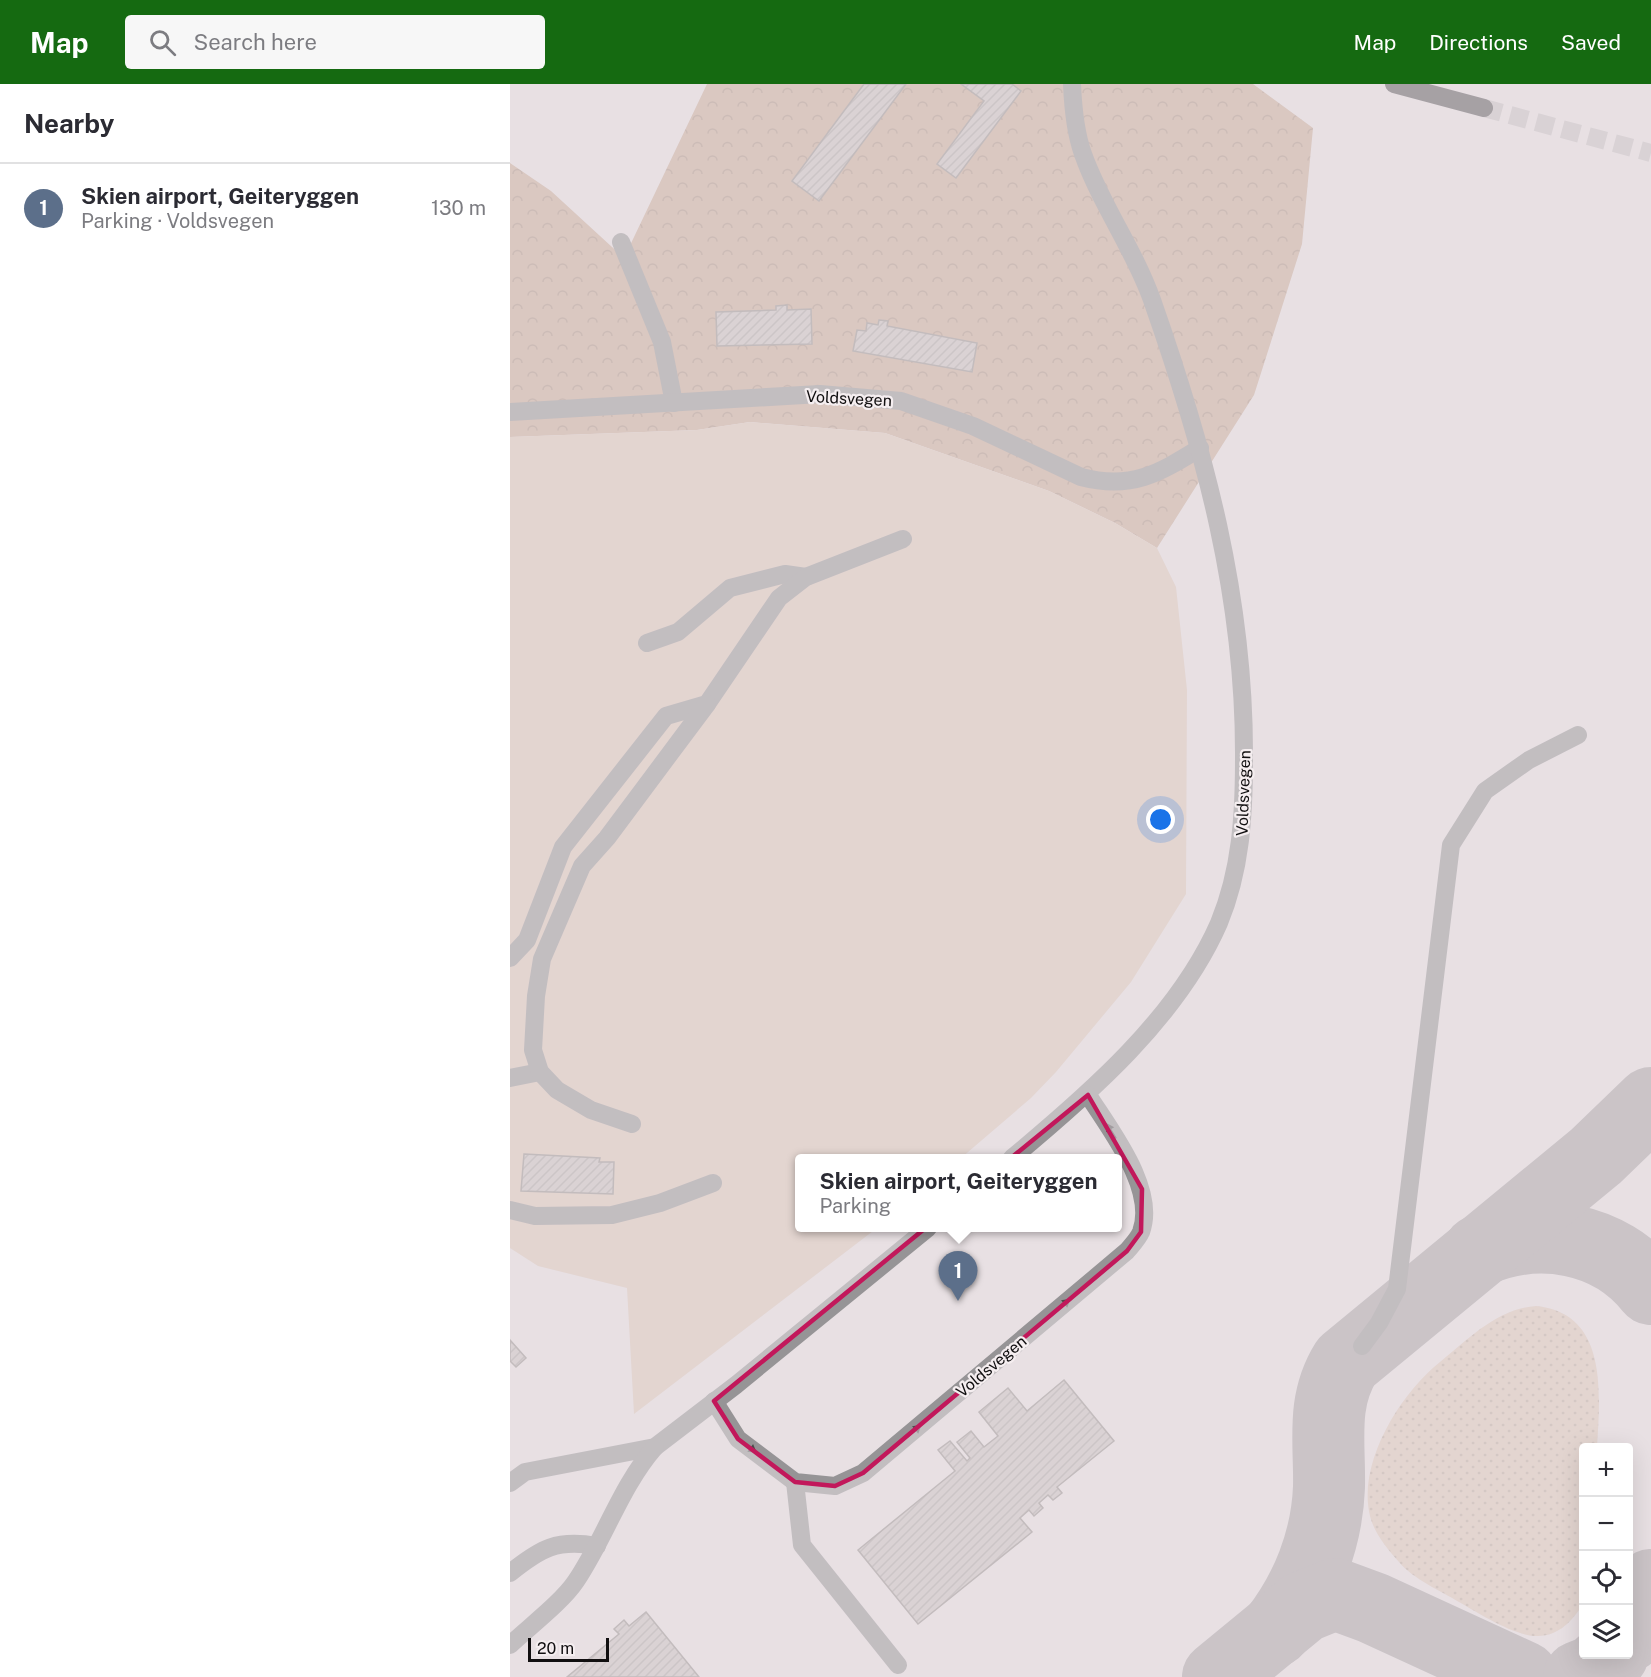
<!DOCTYPE html>
<meta charset="utf-8">
<style>
:root{--surface:#fff;--page:#f7f7f7;--text:#2b2b33;--muted:#7c7c81;--line:#e1e1e2;--accent:#156a11}
body{margin:0;font-family:"Public Sans",sans-serif;background:var(--page);color:var(--text)}
.controls{position:absolute;right:18px;bottom:18px;display:grid;overflow:hidden;border-radius:6px;box-shadow:0 6px 24px #0002}
.controls button{width:54px;height:54px;display:grid;place-items:center;padding:0;border:0;border-bottom:2px solid var(--line);background:var(--surface);color:var(--text);font:30px sans-serif}
.scale{position:absolute;left:18px;bottom:15px;width:81px;box-sizing:border-box;padding-left:6px;border:3px solid #110f10;border-top:0;font-size:16px;line-height:21px;white-space:nowrap;color:#110f10;-webkit-text-stroke:4px #f5eef0;paint-order:stroke}
.you{position:absolute;left:651px;top:736px;width:21px;height:21px;margin:-15px;border:4px solid #fff;border-radius:50%;background:#1a73e8;box-shadow:0 0 0 9px #1a73e833}
.badge{display:grid;place-items:center;width:39px;height:39px;border-radius:50%;background:var(--accent);color:#fff;font-size:20px;font-weight:700}
.pin{position:absolute;translate:-50% -50px;filter:drop-shadow(0 2px 3px #0008)}
.pin::after{content:'';position:absolute;top:32px;width:21px;height:18px;background:inherit;clip-path:polygon(0 0,100% 0,50% 100%)}
.popup{position:absolute;left:285px;top:1070px;width:327px;height:78px;box-sizing:border-box;display:grid;place-content:center;border-radius:6px;background:var(--surface);filter:drop-shadow(0 2px 4px #0005);font-size:20px;white-space:nowrap;color:var(--muted)}
.popup b{font-size:22px;color:var(--text)}
.popup::after{content:'';position:absolute;left:50%;top:100%;margin-left:-12px;border:12px solid transparent;border-top-color:var(--surface)}
.list{margin:0;padding:0;list-style:none}
h2{display:flex;justify-content:space-between;align-items:center;height:78px;margin:0;padding:0 24px;font-size:26px}
h2 small{font-size:20px;font-weight:400;color:var(--muted)}
.list li{display:grid;grid-template-columns:39px 1fr auto;gap:18px;align-items:center;box-sizing:border-box;height:90px;padding:0 24px;border-top:2px solid var(--line)}
.list b{display:block;font-size:22px;white-space:nowrap}
.list p{margin:0;font-size:20px;white-space:nowrap;color:var(--muted)}
.list em{font-size:20px;font-style:normal;color:var(--muted)}
.icon{flex:none;width:33px;height:33px;fill:none;stroke:currentColor;stroke-width:2;stroke-linecap:round;stroke-linejoin:round}
.map{position:relative;flex:none;width:1141px;height:1593px;overflow:hidden}
header{display:flex;align-items:center;gap:36px;box-sizing:border-box;height:84px;padding:0 30px;background:var(--accent);color:#fff}
header strong{font-size:28px}
nav{display:flex;gap:33px;margin-inline-start:auto;font-size:21px}
.search{width:420px;height:54px;background:var(--page);display:flex;align-items:center;gap:15px;box-sizing:border-box;padding:0 21px;border-radius:6px;color:var(--muted);font-size:22px}
main{display:flex}
aside{flex:1;background:var(--surface)}
.map>svg:first-child{display:block}
.grass{fill:url(#grass-dots)}
.forest{fill:url(#forest-crowns)}
.pitch{fill:#ddc7b9}
.lines{fill:none;stroke-linecap:round;stroke-linejoin:round}
.taxiway{stroke:#a8a2a5;stroke-width:72}
.building{fill:url(#building-hatch);stroke:#97908f;stroke-width:1.5}
.major-tunnel{stroke:#c8c1c3;stroke-width:18;stroke-dasharray:18 9;stroke-linecap:butt}
.minor{stroke:#969496;stroke-width:18}
.major{stroke:#585458;stroke-width:18}
.oneway{fill:#4d4b4c}
.marked{fill:none;stroke:#c2185b;stroke-width:4.5;stroke-linejoin:round}
.labels{text-anchor:middle;stroke-width:4.5;stroke-linejoin:round;paint-order:stroke}
.street-label{font-size:16px;fill:#110f10;stroke:#f5eef0}
</style>
<header>
<strong>Map</strong>
<div class="search"><svg class="icon" aria-label="search" viewBox="0 0 24 24"><circle cx="10" cy="10" r="6"/><path d="M15 15l6 6"/></svg>Search here</div>
<nav><a>Map</a><a>Directions</a><a>Saved</a></nav>
</header>
<main>
<aside>
<h2>Nearby<small></small></h2>
<ul class="list">
<li><span class="badge" style="background:#5c6f8a">1</span><div><b>Skien airport, Geiteryggen</b><p>Parking · Voldsvegen</p></div><em>130 m</em></li>
</ul>
</aside>
<div class="map">
<svg width="1141" height="1593" viewBox="0 0 1141 1593">
<defs>
<pattern id="grass-dots" width="8" height="8" patternUnits="userSpaceOnUse" patternTransform="scale(1.5)"><rect width="8" height="8" fill="#ddc7b9"/><path d="M2 2h.1M6 6h.1" fill="none" stroke="#bdaa9e" stroke-width="1.8" stroke-linecap="round"/></pattern>
<pattern id="forest-crowns" width="20" height="18" patternUnits="userSpaceOnUse" patternTransform="scale(1.5)"><rect width="20" height="18" fill="#c9aa97"/><path d="M2 6a3 3 0 1 1 6 0M12 15a3 3 0 1 1 6 0" fill="none" stroke="#ac9181"/></pattern>
<pattern id="building-hatch" width="6" height="6" patternUnits="userSpaceOnUse" patternTransform="scale(1.5)"><rect width="6" height="6" fill="#c9c1c0"/><path d="M-1 1l2-2M0 6l6-6M5 7l2-2" fill="none" stroke="#aca5a4"/></pattern>
</defs>
<rect width="100%" height="100%" fill="#e8e0e3"/>
<path class="grass" d="M 1026,1222 C 1099,1229 1090,1311 1087,1363 L 1074,1364 L 1073,1520 C 1063,1536 1049,1552 1028,1552 C 1006,1553 968,1529 949,1518 C 931,1507 903,1495 889,1478 C 878,1466 864,1449 860,1432 C 847,1379 890,1310 930,1278 C 960,1254 987,1225 1026,1222 Z"/>
<path class="forest" d="M 197,0 L 743,0 L 803,44 L 792,160 L 744,311 L 647,464 L 605,439 L 539,407 L 375,349 L 240,338 L 187,346 L 0,353 L 0,79 L 41,107 L 114,174 Z"/>
<path class="pitch" d="M 240,338 L 375,349 L 539,407 L 605,439 L 647,464 L 666,503 L 677,606 L 676,810 L 621,898 L 546,988 L 521,1014 L 451,1074 L 289,1074 L 289,1144 L 367,1144 L 124,1330 L 117,1204 L 28,1182 L 0,1164 L 0,353 L 187,346 Z"/>
<g class="lines">
<g class="taxiway">
<path d="M 969,1167 C 1028,1141 1100,1153 1141,1205"/>
<path d="M 765,1547 C 797,1506 817,1456 819,1403 C 820,1358 811,1318 836,1278 L 1086,1072 L 1141,1019"/>
<path d="M 1118,1552 L 1129,1535 L 1141,1501"/>
<path d="M 708,1593 L 793,1523 L 825,1510 L 863,1524 L 1013,1593"/>
<path d="M 1069,1593 L 1084,1587 L 1103,1570"/>
</g>
</g>
<g class="building">
<path d="M 354,0 L 396,0 L 309,117 L 282,97 Z"/>
<path d="M 451,0 L 502,0 L 511,7 L 446,94 L 427,80 L 474,17 Z"/>
<path d="M 277,221 L 277,226 L 301,225 L 302,260 L 207,262 L 206,228 L 266,226 L 266,222 Z"/>
<path d="M 369,236 L 378,237 L 377,242 L 467,259 L 462,288 L 343,267 L 347,246 L 356,247 L 357,239 L 368,241 Z"/>
<path d="M 14,1070 L 90,1074 L 89,1078 L 104,1078 L 103,1110 L 11,1107 Z"/>
<path d="M 0,1256 L 16,1274 L 6,1283 L 0,1277 Z"/>
<path d="M 554,1296 L 604,1357 L 547,1403 L 552,1409 L 543,1416 L 538,1411 L 529,1419 L 533,1424 L 524,1432 L 519,1426 L 510,1434 L 522,1448 L 408,1540 L 348,1466 L 445,1387 L 428,1366 L 440,1357 L 457,1377 L 460,1374 L 447,1358 L 461,1347 L 474,1363 L 488,1352 L 469,1328 L 498,1304 L 517,1327 Z"/>
<path d="M 136,1528 L 189,1593 L 57,1593 L 109,1550 L 104,1545 L 114,1536 L 119,1542 Z"/>
</g>
<g class="lines">
<path class="major-tunnel" d="M 974,24 L 1141,69"/>
<g class="minor">
<path d="M 111,158 L 152,258 L 164,319"/>
<path d="M 0,328 L 310,310 L 391,317 L 463,342 L 571,393 C 621,406 648,390 690,364"/>
<path d="M 137,559 L 168,548 L 220,504 L 275,490 L 296,493"/>
<path d="M 0,874 L 17,856 L 53,763 L 156,632 L 197,620 L 269,514 L 296,493 L 393,455"/>
<path d="M 0,994 L 30,988"/>
<path d="M 122,1040 L 81,1026 L 47,1006 L 30,988 L 23,966 L 26,912 L 32,875 L 72,782 L 97,754 L 197,620"/>
<path d="M 502,1074 C 579,1010 668,933 709,839 C 731,786 734,731 734,675 C 735,514 695,367 642,216 C 624,165 591,121 573,70 C 565,48 563,24 562,0"/>
<path d="M 0,1126 L 25,1132 L 102,1131 L 150,1119 L 203,1099"/>
<path d="M 852,1262 L 869,1239 L 887,1205 L 941,761 L 975,707 L 1019,676 L 1068,651"/>
<path d="M 204,1317 L 228,1355 L 285,1398 L 325,1402 L 353,1389 L 617,1167 C 621,1162 628,1155 631,1148 C 647,1105 600,1046 578,1011"/>
<path d="M 285,1398 L 292,1461 L 388,1581"/>
<path d="M 0,1399 L 15,1388 L 145,1363 L 226,1301 L 418,1144"/>
<path d="M 0,1489 C 31,1464 47,1455 87,1462"/>
<path d="M 0,1561 C 19,1543 52,1518 66,1497 C 95,1454 111,1402 145,1363"/>
</g>
<path class="major" d="M 884,0 L 974,24"/>
</g>
<defs><path id="oneway-solid" d="M-6-.8H1V-3.2L6.5 0L1 3.2V.8H-6Z" transform="scale(1.5)"/></defs>
<g class="oneway">
<use href="#oneway-solid" transform="translate(601 1047) rotate(-122)"/>
<use href="#oneway-solid" transform="translate(553 1221) rotate(-40)"/>
<use href="#oneway-solid" transform="translate(404 1347) rotate(-40)"/>
<use href="#oneway-solid" transform="translate(239 1363) rotate(37)"/>
</g>
<path d="M0 0H1141V1593H0ZM 578,1011 L 632,1105 L 631,1148 L 617,1167 L 353,1389 L 325,1402 L 285,1398 L 228,1355 L 204,1317 Z" fill="#e8e0e3" fill-opacity=".55" fill-rule="evenodd"/>
<path class="marked" d="M 578,1011 L 632,1105 L 631,1148 L 617,1167 L 353,1389 L 325,1402 L 285,1398 L 228,1355 L 204,1317 Z"/>
<g class="labels">
<g class="street-label">
<text transform="translate(339 314) rotate(3)" y="6">Voldsvegen</text>
<text transform="translate(733 709) rotate(-88)" y="6">Voldsvegen</text>
<text transform="translate(481 1282) rotate(-40)" y="6">Voldsvegen</text>
</g>
</g>
</svg>
<div class="controls">
<button>+</button>
<button>−</button>
<button><svg class="icon" aria-label="locate" viewBox="0 0 24 24"><circle cx="12" cy="12" r="6"/><path d="M12 2v4M12 18v4M2 12h4M18 12h4"/></svg></button>
<button><svg class="icon" aria-label="layers" viewBox="0 0 24 24"><path d="M12 4l9 5-9 5-9-5zM3 14l9 5 9-5"/></svg></button>
</div>
<div class="scale">20 m</div>
<div class="you"></div>
<div class="pin badge" style="left:448px;top:1217px;background:#5c6f8a">1</div>
<div class="popup"><b>Skien airport, Geiteryggen</b>Parking</div>
</div>
</main>
